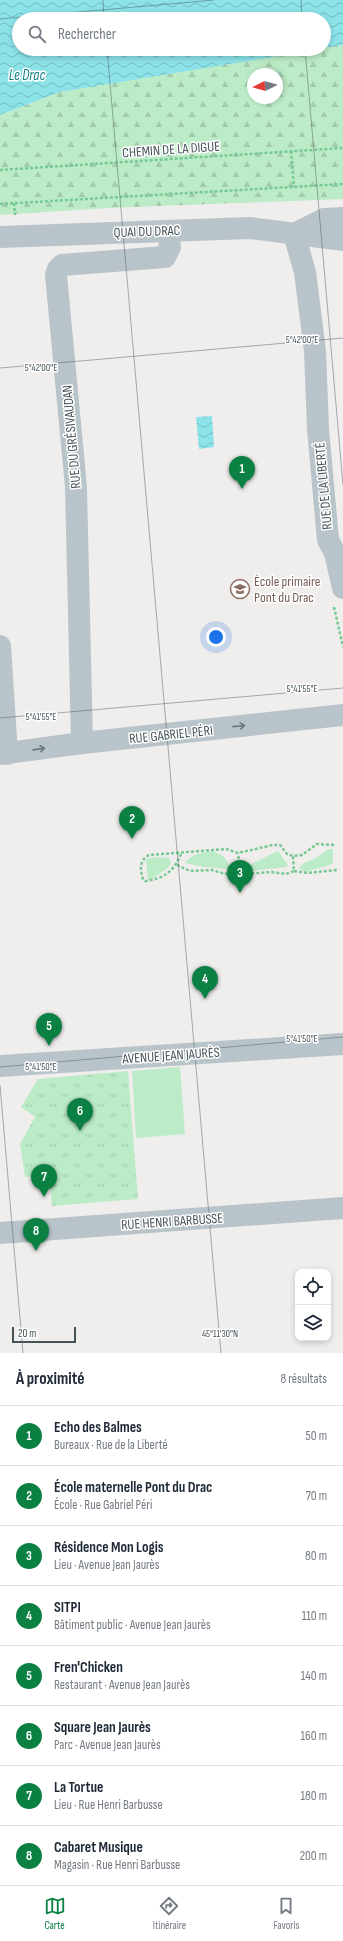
<!DOCTYPE html>
<html lang="fr">
<meta charset="utf-8">
<style>
:root{--surface:#fff;--page:#f2f2f3;--text:#1f2937;--muted:#747a83;--line:#e0e1e3;--accent:#0b8043}
body{margin:0;font-family:"Sofia Sans Condensed",sans-serif;background:var(--page);color:var(--text)}
.controls{position:absolute;right:12px;bottom:12px;display:grid;overflow:hidden;border-radius:8px;box-shadow:0 2px 6px #0003}
.controls button{width:36px;height:36px;display:grid;place-items:center;padding:0;border:0;border-bottom:1px solid var(--line);background:var(--surface);color:var(--text);font:20px sans-serif}
.compass{position:absolute;left:247px;top:68px;width:36px;height:36px;border-radius:50%;background:var(--surface);box-shadow:0 2px 6px #0003;rotate:265deg}
.scale{position:absolute;left:12px;bottom:10px;width:64px;box-sizing:border-box;padding-left:4px;border:2px solid #46535a;border-top:0;font-size:11px;line-height:14px;white-space:nowrap;color:#46535a;-webkit-text-stroke:3px #fff;paint-order:stroke}
.you{position:absolute;left:216px;top:637px;width:14px;height:14px;margin:-10px;border:3px solid #fff;border-radius:50%;background:#1a73e8;box-shadow:0 0 0 6px #1a73e833}
.badge{display:grid;place-items:center;width:26px;height:26px;border-radius:50%;background:var(--accent);color:#fff;font-size:13px;font-weight:700}
.pin{position:absolute;translate:-50% -33px;filter:drop-shadow(0 1px 2px #0008)}
.pin::after{content:'';position:absolute;top:21px;width:14px;height:12px;background:inherit;clip-path:polygon(0 0,100% 0,50% 100%)}
.list{margin:0;padding:0;list-style:none}
h2{display:flex;justify-content:space-between;align-items:center;height:52px;margin:0;padding:0 16px;font-size:17px}
h2 small{font-size:13px;font-weight:400;color:var(--muted)}
.list li{display:grid;grid-template-columns:26px 1fr auto;gap:12px;align-items:center;box-sizing:border-box;height:60px;padding:0 16px;border-top:1px solid var(--line)}
.list b{display:block;font-size:15px;white-space:nowrap}
.list p{margin:0;font-size:13px;white-space:nowrap;color:var(--muted)}
.list em{font-size:13px;font-style:normal;color:var(--muted)}
.icon{flex:none;width:22px;height:22px;fill:none;stroke:currentColor;stroke-width:2;stroke-linecap:round;stroke-linejoin:round}
.map{position:relative;flex:none;width:343px;height:1353px;overflow:hidden}
.search{position:absolute;background:var(--surface);box-shadow:0 2px 6px #0003;left:12px;right:12px;top:12px;height:44px;display:flex;align-items:center;gap:10px;box-sizing:border-box;padding:0 14px;border-radius:22px;color:var(--muted);font-size:15px}
.sheet{height:532px;background:var(--surface)}
nav{display:flex;justify-content:space-around;align-items:center;box-sizing:border-box;height:56px;border-top:1px solid var(--line);background:var(--surface);font-size:11px;color:var(--muted)}
nav a{display:grid;justify-items:center;gap:2px}
nav .on{color:var(--accent)}
.map>svg:first-child{display:block}
.grass{fill:#bcecc7}
.forest{fill:url(#forest-firs);fill-rule:evenodd}
.park{fill:url(#park-tufts)}
.water{fill:url(#water-waves)}
.lines{fill:none;stroke-linecap:round;stroke-linejoin:round}
.path{stroke:#76c993;stroke-width:2.5;stroke-dasharray:3 2;stroke-linecap:butt}
.minor{stroke:#b9c4ca;stroke-width:22}
.oneway{stroke:#68757c}
.ticks{fill:none;stroke:#46535a;stroke-width:1;stroke-opacity:0.45}
.labels{text-anchor:middle;stroke-width:3;stroke-linejoin:round;paint-order:stroke}
.street-label{font-size:14px;fill:#46535a;stroke:#fff}
.education-label{font-size:14px;fill:#785e54;stroke:#fff;text-anchor:start}
.water-label{font-size:15px;font-style:italic;fill:#117e84;stroke:#fff}
.ticks-label{font-size:10px;text-anchor:middle;fill:#46535a;stroke:#fff;stroke-width:3;stroke-linejoin:round;paint-order:stroke}
</style>
<div class="map">
<svg width="343" height="1353" viewBox="0 0 343 1353">
<defs>
<pattern id="forest-firs" width="22" height="20" patternUnits="userSpaceOnUse"><rect width="22" height="20" fill="#bcecc7"/><path d="M5 1l3.5 6h-7zM16 11l3.5 6h-7z" fill="#a3ccad"/></pattern>
<pattern id="park-tufts" width="24" height="20" patternUnits="userSpaceOnUse"><rect width="24" height="20" fill="#bcecc7"/><path d="M3 7l-1-3M5 7V3M7 7l1-3M15 17l-1-3M17 17v-4M19 17l1-3" fill="none" stroke="#a3ccad"/></pattern>
<pattern id="water-waves" width="16" height="10" patternUnits="userSpaceOnUse"><rect width="16" height="10" fill="#8be3e8"/><path d="M0 5q4-4 8 0t8 0" fill="none" stroke="#73bbbf"/></pattern>
</defs>
<rect width="100%" height="100%" fill="#f0eded"/>
<g class="grass">
<path d="M 330,849 L 333,849 L 333,863 L 330,865 L 305,872 L 299,868 C 304,861 309,862 316,858 C 321,855 324,851 330,849 Z"/>
<path d="M 213,851 C 222,854 226,858 230,867 L 229,869 L 203,867 L 185,863 C 191,853 203,853 213,851 Z"/>
<path d="M 278,851 L 288,865 L 286,867 L 252,871 L 247,870 L 247,866 Z"/>
<path d="M 157,857 L 169,858 L 171,862 L 169,867 L 151,880 L 148,880 L 146,860 L 149,858 Z"/>
<path d="M 180,1067 L 185,1134 L 136,1138 L 132,1071 Z"/>
</g>
<path class="forest" d="M 343,45 L 343,199 L 108,208 L 0,215 L 0,115 L 60,92 ZM 253,74 L 277,74 L 277,98 L 253,98 Z"/>
<path class="park" d="M 128,1071 L 138,1199 L 52,1206 L 49,1175 L 25,1177 L 20,1144 L 35,1117 L 21,1107 L 38,1079 Z"/>
<g class="water">
<path d="M 0,0 L 343,0 L 343,45 L 324,48 L 324,19 L 19,19 L 19,49 L 321,49 L 60,92 L 0,115 Z"/>
<path d="M 212,416 L 214,447 L 199,449 L 196,417 Z"/>
</g>
<g class="lines">
<g class="path">
<path d="M 291,151 L 294,187"/>
<path d="M 0,170 L 343,148"/>
<path d="M 14,203 L 15,215"/>
<path d="M 0,204 L 343,184"/>
<path d="M 334,607 L 343,647"/>
<path d="M 181,854 C 174,871 164,879 145,881 L 143,879 C 140,870 139,860 149,855 L 226,849 L 238,853 L 273,845 L 280,845 L 287,854 L 293,856 L 302,855 L 317,844 L 334,845"/>
<path d="M 177,865 L 190,871 L 212,870 L 225,874 L 235,871 L 240,867 L 238,853"/>
<path d="M 240,867 L 245,874 L 271,872 L 286,874 L 294,871 L 293,856"/>
<path d="M 294,871 L 307,873 L 337,870"/>
</g>
<g class="minor">
<path d="M 294,234 L 305,272 L 315,351 L 318,429 L 328,540 L 335,553 L 343,588"/>
<path d="M 294,234 L 324,219 L 343,218"/>
<path d="M 0,237 L 250,228 L 343,240"/>
<path d="M 0,646 L 7,754"/>
<path d="M 82,743 L 76,487 L 56,275 L 58,269 L 62,265 L 165,257 L 170,247 L 168,231"/>
<path d="M 0,754 L 82,743 L 343,715"/>
<path d="M 0,1066 L 343,1044"/>
<path d="M 0,1233 L 343,1208"/>
</g>
</g>
<defs><path id="oneway-shaft" d="M-6 0H5M1.5-3L5.5 0L1.5 3" fill="none" stroke-width="1.6" stroke-linecap="round" stroke-linejoin="round"/></defs>
<g class="oneway">
<use href="#oneway-shaft" transform="translate(239 726) rotate(-6)"/>
<use href="#oneway-shaft" transform="translate(39 749) rotate(-8)"/>
</g>
<path class="ticks" d="M 103,0 L 104,19M 301,0 L 302,19M 0,19 L 214,0M 107,49 L 221,1353M 305,49 L 343,485M 0,368 L 343,338M 0,718 L 343,688M 0,1067 L 343,1037M 0,1085 L 23,1353"/>
<defs>
<g id="school-ring" transform="scale(1)"><circle r="9.5" fill="#fff" stroke="#8d6e63" stroke-width="1.5"/><path d="M0-5L7-2L0 1L-7-2ZM-4 1L0 2.5L4 1V4Q0 6-4 4Z" fill="#8d6e63"/></g>
</defs>
<g fill-rule="evenodd">
<use href="#school-ring" x="240" y="589"/>
</g>
<g class="labels">
<g class="street-label">
<text transform="translate(171 149) rotate(-4)" y="5">CHEMIN DE LA DIGUE</text>
<text transform="translate(147 231) rotate(-2)" y="5">QUAI DU DRAC</text>
<text transform="translate(71 437) rotate(-95)" y="5">RUE DU GRÉSIVAUDAN</text>
<text transform="translate(323 486) rotate(-95)" y="5">RUE DE LA LIBERTÉ</text>
<text transform="translate(171 734) rotate(-6)" y="5">RUE GABRIEL PÉRI</text>
<text transform="translate(171 1055) rotate(-4)" y="5">AVENUE JEAN JAURÈS</text>
<text transform="translate(172 1221) rotate(-4)" y="5">RUE HENRI BARBUSSE</text>
</g>
<g class="education-label">
<text x="254" y="586">École primaire<tspan x="254" dy="16">Pont du Drac</tspan></text>
</g>
<g class="water-label">
<text x="27" y="80">Le Drac</text>
</g>
</g>
<g class="ticks-label">
<text x="302" y="343">5°42'00"E</text>
<text x="41" y="371">5°42'00"E</text>
<text x="302" y="692">5°41'55"E</text>
<text x="41" y="720">5°41'55"E</text>
<text x="302" y="1042">5°41'50"E</text>
<text x="41" y="1070">5°41'50"E</text>
<text x="220" y="1337">45°11'30"N</text>
</g>
</svg>
<div class="controls">
<button><svg class="icon" aria-label="locate" viewBox="0 0 24 24"><circle cx="12" cy="12" r="6"/><path d="M12 2v4M12 18v4M2 12h4M18 12h4"/></svg></button>
<button><svg class="icon" aria-label="layers" viewBox="0 0 24 24"><path d="M12 4l9 5-9 5-9-5zM3 14l9 5 9-5"/></svg></button>
</div>
<svg class="compass" viewBox="-18 -18 36 36"><path d="M0-13l5 13h-10z" fill="#e53935"/><path d="M0 13l5-13h-10z" fill="#747a83"/></svg>
<div class="scale">20 m</div>
<div class="you"></div>
<div class="pin badge" style="left:242px;top:489px">1</div>
<div class="pin badge" style="left:132px;top:839px">2</div>
<div class="pin badge" style="left:240px;top:893px">3</div>
<div class="pin badge" style="left:205px;top:999px">4</div>
<div class="pin badge" style="left:49px;top:1046px">5</div>
<div class="pin badge" style="left:80px;top:1131px">6</div>
<div class="pin badge" style="left:44px;top:1197px">7</div>
<div class="pin badge" style="left:36px;top:1251px">8</div>
<div class="search"><svg class="icon" aria-label="search" viewBox="0 0 24 24"><circle cx="10" cy="10" r="6"/><path d="M15 15l6 6"/></svg>Rechercher</div>
</div>
<section class="sheet">
<h2>À proximité<small>8 résultats</small></h2>
<ul class="list">
<li><span class="badge">1</span><div><b>Echo des Balmes</b><p>Bureaux · Rue de la Liberté</p></div><em>50 m</em></li>
<li><span class="badge">2</span><div><b>École maternelle Pont du Drac</b><p>École · Rue Gabriel Péri</p></div><em>70 m</em></li>
<li><span class="badge">3</span><div><b>Résidence Mon Logis</b><p>Lieu · Avenue Jean Jaurès</p></div><em>80 m</em></li>
<li><span class="badge">4</span><div><b>SITPI</b><p>Bâtiment public · Avenue Jean Jaurès</p></div><em>110 m</em></li>
<li><span class="badge">5</span><div><b>Fren'Chicken</b><p>Restaurant · Avenue Jean Jaurès</p></div><em>140 m</em></li>
<li><span class="badge">6</span><div><b>Square Jean Jaurès</b><p>Parc · Avenue Jean Jaurès</p></div><em>160 m</em></li>
<li><span class="badge">7</span><div><b>La Tortue</b><p>Lieu · Rue Henri Barbusse</p></div><em>180 m</em></li>
<li><span class="badge">8</span><div><b>Cabaret Musique</b><p>Magasin · Rue Henri Barbusse</p></div><em>200 m</em></li>
</ul>
</section>
<nav>
<a class="on"><svg class="icon" aria-label="map" viewBox="0 0 24 24"><path d="M3 6l6-2 6 2 6-2v14l-6 2-6-2-6 2zM9 4v14M15 6v14"/></svg>Carte</a>
<a><svg class="icon" aria-label="directions" viewBox="0 0 24 24"><path d="M12 3l9 9-9 9-9-9zM9 14v-3h6M13 9l2 2-2 2"/></svg>Itinéraire</a>
<a><svg class="icon" aria-label="saved" viewBox="0 0 24 24"><path d="M7 4h10v16l-5-4-5 4z"/></svg>Favoris</a>
</nav>
